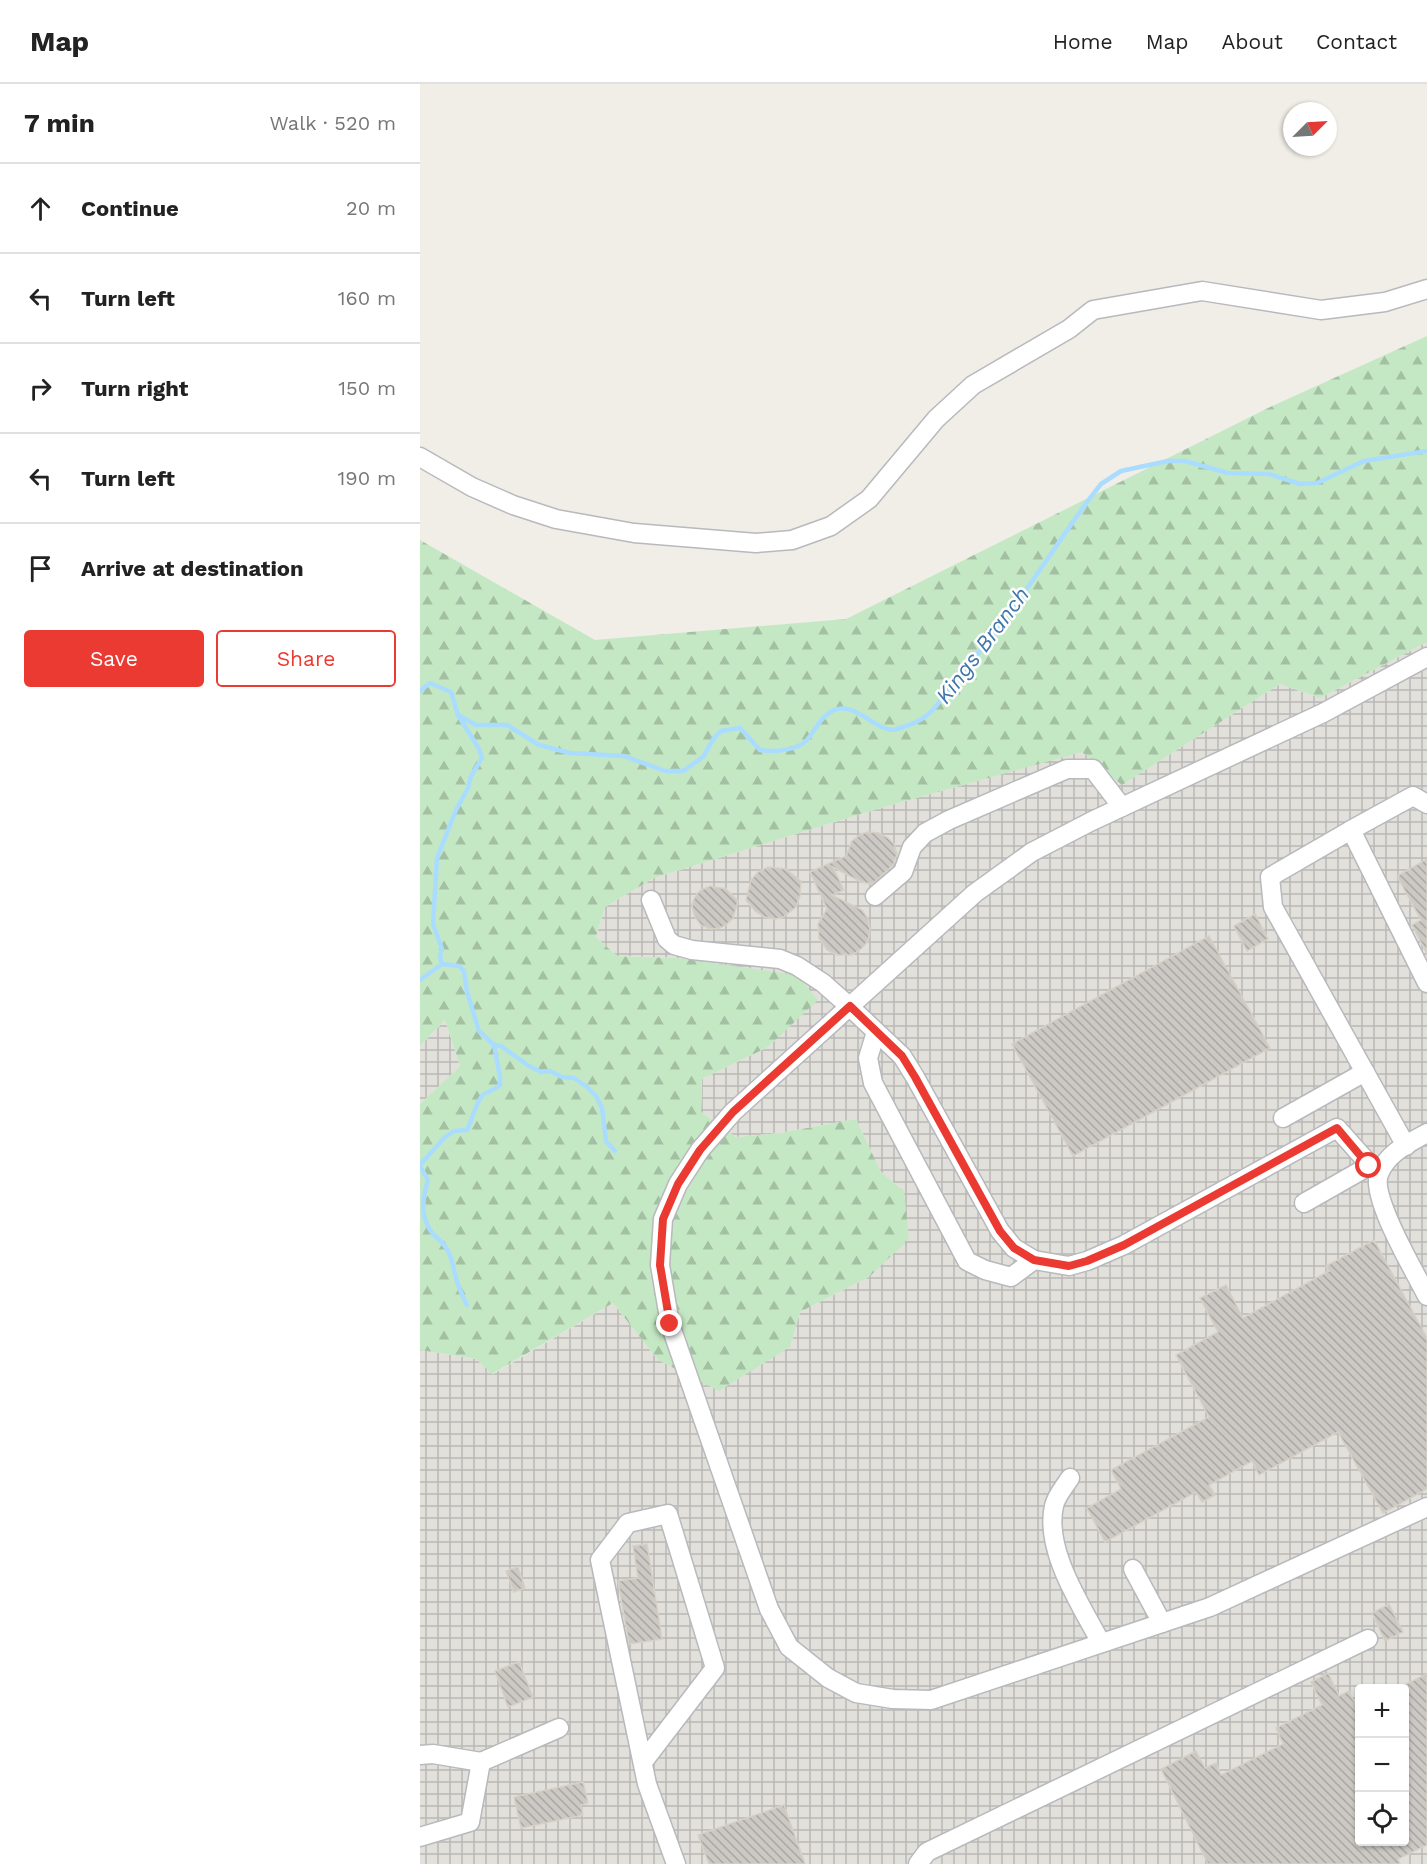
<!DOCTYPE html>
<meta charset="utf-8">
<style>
:root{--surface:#fff;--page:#f6f6f6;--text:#222;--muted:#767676;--line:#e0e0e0;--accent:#eb3a32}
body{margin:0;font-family:"Work Sans",sans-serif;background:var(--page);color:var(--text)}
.controls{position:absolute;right:18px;bottom:18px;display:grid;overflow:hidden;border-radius:6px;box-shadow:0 2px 4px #0004}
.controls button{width:54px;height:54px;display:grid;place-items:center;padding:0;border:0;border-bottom:2px solid var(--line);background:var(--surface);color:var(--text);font:30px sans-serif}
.compass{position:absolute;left:863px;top:18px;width:54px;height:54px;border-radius:50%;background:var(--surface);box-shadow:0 2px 4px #0004;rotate:66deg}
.stop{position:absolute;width:18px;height:18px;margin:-14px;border:4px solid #eb3a32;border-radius:50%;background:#fff}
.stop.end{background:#eb3a32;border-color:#fff;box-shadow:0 2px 6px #0008}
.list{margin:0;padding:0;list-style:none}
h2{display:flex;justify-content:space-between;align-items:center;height:78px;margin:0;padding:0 24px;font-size:26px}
h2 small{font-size:20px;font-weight:400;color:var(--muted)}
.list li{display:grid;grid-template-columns:39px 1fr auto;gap:18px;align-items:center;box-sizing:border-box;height:90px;padding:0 24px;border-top:2px solid var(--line)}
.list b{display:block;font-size:22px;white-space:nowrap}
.list em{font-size:20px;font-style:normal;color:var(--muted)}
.actions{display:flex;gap:12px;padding:18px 24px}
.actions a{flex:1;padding:14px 0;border:2px solid var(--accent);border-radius:6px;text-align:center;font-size:21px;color:var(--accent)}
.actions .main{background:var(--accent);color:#fff}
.icon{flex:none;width:33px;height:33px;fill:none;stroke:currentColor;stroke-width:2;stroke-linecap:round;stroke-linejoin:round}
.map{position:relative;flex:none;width:1007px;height:1780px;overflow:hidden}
header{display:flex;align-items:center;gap:36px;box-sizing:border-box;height:84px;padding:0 30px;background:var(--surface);border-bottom:2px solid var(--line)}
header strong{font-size:28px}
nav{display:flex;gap:33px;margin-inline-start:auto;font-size:21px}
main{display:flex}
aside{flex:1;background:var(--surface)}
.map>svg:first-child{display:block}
.industrial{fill:url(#industrial-grid);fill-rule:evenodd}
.forest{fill:url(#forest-firs)}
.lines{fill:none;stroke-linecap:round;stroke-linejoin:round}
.stream{stroke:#a9dcff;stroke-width:4.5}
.building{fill:url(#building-back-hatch);stroke:#d6d0c5;stroke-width:1.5}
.minor-casing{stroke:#b7b9bd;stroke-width:21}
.minor{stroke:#fff;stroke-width:18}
.route{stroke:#eb3a32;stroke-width:8}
.labels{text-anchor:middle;stroke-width:5;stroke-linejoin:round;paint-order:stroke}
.water-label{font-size:22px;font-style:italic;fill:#4077ab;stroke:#fff}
</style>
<header>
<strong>Map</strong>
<nav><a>Home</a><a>Map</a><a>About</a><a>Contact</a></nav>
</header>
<main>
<aside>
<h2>7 min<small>Walk · 520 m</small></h2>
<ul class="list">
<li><svg class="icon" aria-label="ahead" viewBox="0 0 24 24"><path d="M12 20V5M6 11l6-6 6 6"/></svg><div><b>Continue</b></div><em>20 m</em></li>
<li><svg class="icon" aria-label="left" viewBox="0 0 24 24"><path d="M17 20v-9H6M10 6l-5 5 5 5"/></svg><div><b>Turn left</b></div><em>160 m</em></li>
<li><svg class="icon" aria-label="right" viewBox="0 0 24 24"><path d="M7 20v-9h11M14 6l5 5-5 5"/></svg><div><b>Turn right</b></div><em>150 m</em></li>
<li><svg class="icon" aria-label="left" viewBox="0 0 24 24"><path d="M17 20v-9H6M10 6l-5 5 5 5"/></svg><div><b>Turn left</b></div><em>190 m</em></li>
<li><svg class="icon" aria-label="arrive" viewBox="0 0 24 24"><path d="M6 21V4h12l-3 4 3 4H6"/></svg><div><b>Arrive at destination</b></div></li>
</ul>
<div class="actions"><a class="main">Save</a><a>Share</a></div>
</aside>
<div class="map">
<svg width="1007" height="1780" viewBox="0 0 1007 1780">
<defs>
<pattern id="industrial-grid" width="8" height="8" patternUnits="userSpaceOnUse" patternTransform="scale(1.5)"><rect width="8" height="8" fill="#e2e0db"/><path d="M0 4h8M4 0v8" fill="none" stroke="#bab9b5"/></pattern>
<pattern id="forest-firs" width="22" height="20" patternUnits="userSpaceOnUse" patternTransform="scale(1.5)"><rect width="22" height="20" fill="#c5e8c4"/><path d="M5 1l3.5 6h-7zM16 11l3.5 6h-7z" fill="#a3c0a3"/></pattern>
<pattern id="building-back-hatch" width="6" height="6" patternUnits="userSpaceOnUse" patternTransform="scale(1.5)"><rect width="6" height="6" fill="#ccc9c4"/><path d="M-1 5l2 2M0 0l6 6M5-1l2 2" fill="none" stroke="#a9a7a3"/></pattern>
</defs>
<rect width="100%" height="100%" fill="#f1eee7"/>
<g class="industrial">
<path d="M 1007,558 L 1007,1780 L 0,1780 L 0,1266 L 56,1275 L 73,1290 L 193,1219 L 238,1276 L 370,1263 L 380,1228 L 449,1193 L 484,1107 L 461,1088 L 436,1035 L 360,1049 L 316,1053 L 281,1028 L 282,995 L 348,963 L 397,915 L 377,892 L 257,874 L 197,872 L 176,853 L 185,823 L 234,794 L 457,725 L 663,667 L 703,700 L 860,600 L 900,614 ZM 940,1604 L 984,1604 L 984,1758 L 940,1758 Z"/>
<path d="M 25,936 L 40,982 L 0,1020 L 0,962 Z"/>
</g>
<path class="forest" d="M 1007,252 L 1007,558 L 900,614 L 860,600 L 702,701 L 662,668 L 457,725 L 234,794 L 185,823 L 176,853 L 197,872 L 257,874 L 377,891 L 398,916 L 348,963 L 282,995 L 281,1028 L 316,1053 L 360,1049 L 436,1035 L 461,1088 L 484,1107 L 489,1155 L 449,1193 L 380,1228 L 370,1263 L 299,1307 L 238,1276 L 193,1219 L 72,1290 L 56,1275 L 0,1266 L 0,1020 L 40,982 L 25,936 L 0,962 L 0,456 L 175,556 L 426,535 L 848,324 Z"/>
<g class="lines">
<g class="stream">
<path d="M 0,607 L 10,599 L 31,608 L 38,631 L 59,665 L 62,674 L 51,692 L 48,704 L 36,726 L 17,774 L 13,840 L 22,865 L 20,872 L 22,880"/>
<path d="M 38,631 L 56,641 L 87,641 L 119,661 L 150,669 L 204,672 L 245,687 L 263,687 L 283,673 L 294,654 L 301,647 L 320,644 L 340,666 C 354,668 377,667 387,656 C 396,645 401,632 414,626 C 437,617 458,651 477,645 C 487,642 499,638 506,632 C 521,621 525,605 536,592 C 544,583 553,575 561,566 C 599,519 632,467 667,418 L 681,400 L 701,387 L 748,377 L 765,377 L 808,389 L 849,390 L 880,400 L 897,399 L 944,377 L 1007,367"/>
<path d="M 0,896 L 22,880 L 39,882 L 44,887 L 47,908 L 59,947 L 74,961 L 81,962 L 109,982 L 121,988 L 130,987 L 142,993 L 154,994 L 167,1003 L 176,1012 L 182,1024 L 186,1057 L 195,1067"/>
<path d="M 0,1081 L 25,1053 L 34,1047 L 47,1046 C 52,1037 57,1015 63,1011 C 69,1007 74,1006 80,1001 L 80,993 L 74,961"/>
<path d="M 0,1082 L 8,1096 C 2,1115 0,1134 13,1150 C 19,1156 24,1159 28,1167 C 32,1175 33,1182 35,1190 C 37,1201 42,1211 47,1221"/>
</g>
</g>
<g class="building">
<path d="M 448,748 L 459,749 L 468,754 L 474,760 L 477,770 L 473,781 L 452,800 L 441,798 L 413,783 L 424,806 L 412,811 L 442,826 L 448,835 L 450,846 L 448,857 L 441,865 L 432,871 L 417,871 L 407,866 L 399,854 L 398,840 L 407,825 L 390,788 L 426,772 L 432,757 L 441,750 Z"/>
<path d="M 1007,775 L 1007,870 L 992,841 L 1001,836 L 977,792 Z"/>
<path d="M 348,783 L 366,785 L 381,797 L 380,812 L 376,823 L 362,834 L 354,835 L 344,833 L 335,827 L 326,816 L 331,796 L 338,788 Z"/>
<path d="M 290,802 L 306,805 L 318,817 L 313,834 L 306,841 L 300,844 L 290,845 L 281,841 L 275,833 L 273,827 L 272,820 L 276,811 L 281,806 Z"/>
<path d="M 835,830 L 848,855 L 827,867 L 814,842 Z"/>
<path d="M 789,852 L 850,964 L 653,1072 L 592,960 Z"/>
<path d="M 954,1156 L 1007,1254 L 1007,1405 L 963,1429 L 918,1348 L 839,1391 L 832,1377 L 789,1401 L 795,1411 L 782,1418 L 776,1408 L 685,1458 L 667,1424 L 701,1405 L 691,1386 L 789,1333 L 756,1271 L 798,1248 L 780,1214 L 806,1201 L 823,1234 L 909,1187 L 906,1182 Z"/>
<path d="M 227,1460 L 242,1555 L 209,1560 L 198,1497 L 218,1494 L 213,1462 Z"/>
<path d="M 98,1483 L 105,1504 L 94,1508 L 86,1487 Z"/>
<path d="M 969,1520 L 983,1548 L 965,1557 L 952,1529 Z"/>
<path d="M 99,1578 L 113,1613 L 88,1623 L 75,1587 Z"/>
<path d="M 908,1589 L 919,1612 L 929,1607 L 939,1628 L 939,1758 L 984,1758 L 984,1601 L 1007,1590 L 1007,1761 L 978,1775 L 980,1780 L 788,1780 L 741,1685 L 776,1667 L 785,1684 L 796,1679 L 801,1691 L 863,1660 L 856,1644 L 902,1621 L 891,1598 Z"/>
<path d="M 163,1698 L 168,1719 L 161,1721 L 163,1731 L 101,1744 L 94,1713 Z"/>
<path d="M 364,1721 L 385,1780 L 289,1780 L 278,1751 Z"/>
</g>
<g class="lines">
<g class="minor-casing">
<g id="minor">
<path d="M 0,373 L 52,403 L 93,421 L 136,435 L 214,449 L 336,459 L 372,456 L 411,442 L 449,415 L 516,335 L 553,301 L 649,245 L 673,226 L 782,207 L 901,226 L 965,218 L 1007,205"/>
<path d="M 1007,573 L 903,629 L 672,737 L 612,768 L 555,809 L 313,1028 L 280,1066 L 258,1100 L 243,1135 L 240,1181 L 250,1240 L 349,1525 L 369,1563 L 408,1594 L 436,1609 L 473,1615 L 511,1616 L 790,1523 L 1007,1423"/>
<path d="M 931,746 L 993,712 L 1007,720"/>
<path d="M 455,812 L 483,788 L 492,763 L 505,749 L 529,736 L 647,685 L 673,685 L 702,723"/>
<path d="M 231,816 L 247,855 L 254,861 L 272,866 L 360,875 L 377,882 L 403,899 L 430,923 L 482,972 L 495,993 L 580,1147 L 594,1164 L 614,1176 L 649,1182 L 667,1177 L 704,1161 L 917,1044 L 958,1090"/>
<path d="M 456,948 L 448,974 L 453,999 L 547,1177 L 565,1186 L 591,1193 L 614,1176"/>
<path d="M 863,1034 L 945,988"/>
<path d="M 1007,1049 C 989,1059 967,1069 959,1090 C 950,1113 995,1188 1007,1212"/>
<path d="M 986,1062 L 853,823 L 850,793 L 931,746 L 1007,899"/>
<path d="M 884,1119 L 949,1082"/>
<path d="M 650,1394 C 645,1402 636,1412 634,1422 C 624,1466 661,1521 681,1559"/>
<path d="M 713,1485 L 742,1539"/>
<path d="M 0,1671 L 13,1670 L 61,1678"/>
<path d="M 223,1678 L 295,1584 L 248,1430 L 208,1439 L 180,1476 L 227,1700 L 256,1780"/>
<path d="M 0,1753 L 50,1738 L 61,1678 L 139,1644"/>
<path d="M 498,1780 L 507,1768 L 948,1555"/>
</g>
</g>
<use href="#minor" class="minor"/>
</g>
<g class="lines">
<path class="route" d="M 250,1240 L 240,1181 L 243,1135 L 258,1100 L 280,1066 L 313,1028 L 430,922 L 482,972 L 495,993 L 580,1147 L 594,1164 L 614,1176 L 649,1182 L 667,1177 L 704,1161 L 917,1044 L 949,1082"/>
</g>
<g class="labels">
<g class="water-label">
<text transform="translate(562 561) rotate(-53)" y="8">Kings Branch</text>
</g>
</g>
</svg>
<div class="controls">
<button>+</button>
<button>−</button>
<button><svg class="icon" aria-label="locate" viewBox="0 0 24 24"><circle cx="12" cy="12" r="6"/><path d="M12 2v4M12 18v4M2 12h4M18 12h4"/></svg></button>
</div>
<svg class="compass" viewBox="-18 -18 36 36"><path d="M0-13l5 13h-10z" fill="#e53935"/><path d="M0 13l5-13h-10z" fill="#767676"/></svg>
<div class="stop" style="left:949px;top:1082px"></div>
<div class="stop end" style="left:250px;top:1240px"></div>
</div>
</main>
